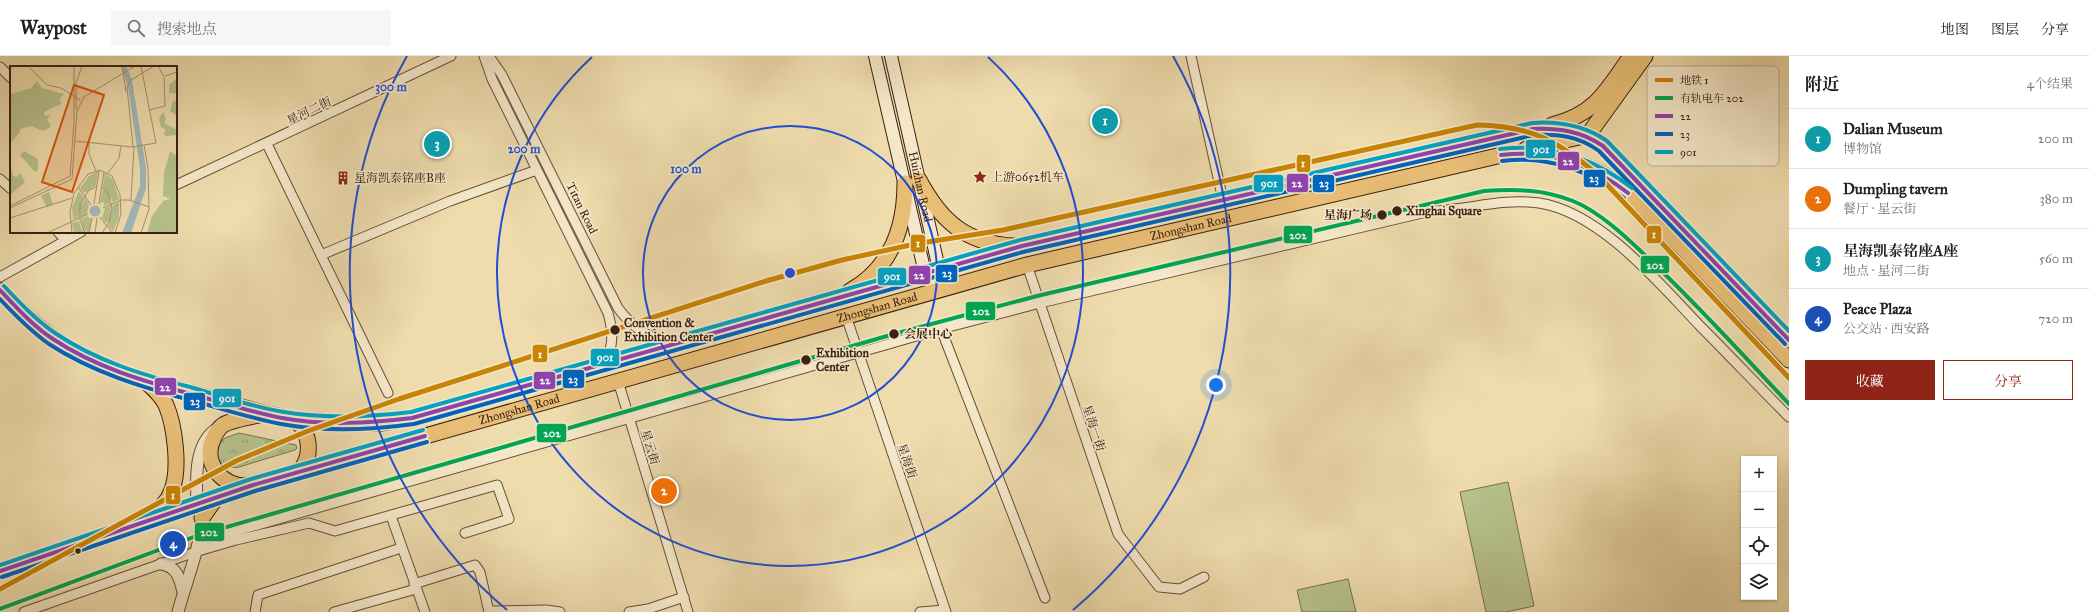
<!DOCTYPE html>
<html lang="zh">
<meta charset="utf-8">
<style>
:root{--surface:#fff;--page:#f6f6f6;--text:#222;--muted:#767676;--line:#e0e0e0;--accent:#8f2418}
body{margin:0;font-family:"IM FELL Great Primer","Noto Serif SC",serif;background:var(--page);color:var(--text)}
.controls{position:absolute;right:12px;bottom:12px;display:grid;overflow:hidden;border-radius:0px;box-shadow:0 1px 3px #0004}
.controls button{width:36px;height:36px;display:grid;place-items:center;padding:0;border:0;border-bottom:1px solid var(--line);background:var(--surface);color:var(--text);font:20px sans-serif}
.you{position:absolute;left:1216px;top:329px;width:14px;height:14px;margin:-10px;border:3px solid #fff;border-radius:50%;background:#1a73e8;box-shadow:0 0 0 6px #1a73e833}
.badge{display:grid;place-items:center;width:26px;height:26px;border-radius:50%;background:var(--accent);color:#fff;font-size:13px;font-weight:700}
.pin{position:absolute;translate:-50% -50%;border:2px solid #fff;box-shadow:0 1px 4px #0006}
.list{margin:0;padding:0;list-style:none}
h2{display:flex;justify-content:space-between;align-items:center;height:52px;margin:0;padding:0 16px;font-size:17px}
h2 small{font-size:13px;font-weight:400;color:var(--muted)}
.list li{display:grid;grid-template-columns:26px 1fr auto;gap:12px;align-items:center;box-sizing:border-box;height:60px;padding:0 16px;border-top:1px solid var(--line)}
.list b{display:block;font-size:15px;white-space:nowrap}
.list p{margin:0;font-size:13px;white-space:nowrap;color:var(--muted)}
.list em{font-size:13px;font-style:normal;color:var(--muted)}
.actions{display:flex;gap:8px;padding:12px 16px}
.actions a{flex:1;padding:9px 0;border:1px solid var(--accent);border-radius:0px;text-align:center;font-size:14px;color:var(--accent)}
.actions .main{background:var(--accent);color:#fff}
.icon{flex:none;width:22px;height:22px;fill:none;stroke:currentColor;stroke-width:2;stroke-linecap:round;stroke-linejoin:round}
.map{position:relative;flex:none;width:1789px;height:556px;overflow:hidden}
header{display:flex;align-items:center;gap:24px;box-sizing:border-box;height:56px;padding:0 20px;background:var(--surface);border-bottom:1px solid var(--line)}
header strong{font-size:19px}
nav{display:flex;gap:22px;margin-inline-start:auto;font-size:14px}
.search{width:280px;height:36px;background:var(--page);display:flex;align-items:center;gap:10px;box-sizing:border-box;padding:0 14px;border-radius:0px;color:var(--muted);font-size:15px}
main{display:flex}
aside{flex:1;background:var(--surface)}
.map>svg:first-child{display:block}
.grass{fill:url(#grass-tufts);stroke:#78704e}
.garden{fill:#b6c18c;stroke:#78704e}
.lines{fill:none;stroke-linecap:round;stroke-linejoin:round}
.minor-casing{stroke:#664f37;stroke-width:11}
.tertiary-casing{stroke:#664f37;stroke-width:13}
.secondary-casing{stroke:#392010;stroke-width:14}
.primary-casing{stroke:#392010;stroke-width:16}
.trunk-casing{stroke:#392010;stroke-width:17}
.minor{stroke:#f5e8ca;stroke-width:9}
.tertiary{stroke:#f5e8ca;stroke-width:11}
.secondary{stroke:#f5e8ca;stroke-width:12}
.primary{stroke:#e8be76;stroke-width:14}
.trunk{stroke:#e8be76;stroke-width:15}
.bus-1-casing{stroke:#f5e8ca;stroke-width:7}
.bus-2-casing{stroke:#f5e8ca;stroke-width:7}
.bus-3-casing{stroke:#f5e8ca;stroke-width:7}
.bus-1{stroke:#8e44ad;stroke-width:4}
.bus-2{stroke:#0065bd;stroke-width:4}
.bus-3{stroke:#03a2c4;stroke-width:4}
.tram-1-casing{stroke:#f5e8ca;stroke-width:7}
.tram-1{stroke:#00a651;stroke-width:4}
.metro-1-casing{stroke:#f5e8ca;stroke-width:8}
.metro-1{stroke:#c88404;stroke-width:5}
.ring{fill:none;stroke:#1d4ed8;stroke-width:2}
.stop-dot{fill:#392010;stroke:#f5e8ca;stroke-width:1.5}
.labels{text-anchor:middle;stroke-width:3.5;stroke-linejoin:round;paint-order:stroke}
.street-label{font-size:12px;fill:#392010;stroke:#f5e8ca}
.poi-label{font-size:12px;fill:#392010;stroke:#f5e8ca;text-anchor:start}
.stop-label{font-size:12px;font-weight:bold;fill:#392010;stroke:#f5e8ca;text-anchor:start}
.inset-road{fill:none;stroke:#a6916e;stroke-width:1}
.view{fill:#d6530c;fill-opacity:0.15;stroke:#d6530c;stroke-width:2}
.inset-edge{fill:none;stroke:#392010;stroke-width:2}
.key{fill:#f5e8ca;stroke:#bdac92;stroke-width:1}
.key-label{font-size:11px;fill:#392010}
.centre{fill:#1d4ed8;stroke:#f5e8ca;stroke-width:2}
.ring-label{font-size:12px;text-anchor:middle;font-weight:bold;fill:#1d4ed8;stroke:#f5e8ca;stroke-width:3.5;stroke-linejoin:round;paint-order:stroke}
.line-badge{stroke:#f5e8ca;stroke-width:1.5}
.badge-label{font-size:11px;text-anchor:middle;font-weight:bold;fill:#fff}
</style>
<header>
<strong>Waypost</strong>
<div class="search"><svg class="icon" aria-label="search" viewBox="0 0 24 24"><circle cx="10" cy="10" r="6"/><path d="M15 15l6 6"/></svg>搜索地点</div>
<nav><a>地图</a><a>图层</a><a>分享</a></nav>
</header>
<main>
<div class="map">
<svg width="1789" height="556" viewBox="0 0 1789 556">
<defs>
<pattern id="grass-tufts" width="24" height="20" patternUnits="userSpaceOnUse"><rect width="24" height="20" fill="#b6c18c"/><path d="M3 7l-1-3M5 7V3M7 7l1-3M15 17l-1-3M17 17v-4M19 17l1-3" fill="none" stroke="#959c71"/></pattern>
</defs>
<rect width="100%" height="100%" fill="#efdcad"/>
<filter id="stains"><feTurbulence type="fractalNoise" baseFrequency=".005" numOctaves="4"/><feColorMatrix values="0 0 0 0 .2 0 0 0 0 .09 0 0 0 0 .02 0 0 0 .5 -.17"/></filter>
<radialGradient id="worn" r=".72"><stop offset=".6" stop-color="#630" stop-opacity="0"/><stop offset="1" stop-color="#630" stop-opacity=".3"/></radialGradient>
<path class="grass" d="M 239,377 L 296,389 L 297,392 L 295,394 L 239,411 C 230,412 225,412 218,406 L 217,389 L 225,382 Z"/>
<g class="garden">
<path d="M 1508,426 L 1534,550 L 1506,556 L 1486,556 L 1460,436 Z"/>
<path d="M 1348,523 L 1356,556 L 1302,556 L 1297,534 Z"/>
</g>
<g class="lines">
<g class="minor-casing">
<g id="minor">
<path d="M 484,0 L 492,23 L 608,257 C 613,275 614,289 605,307"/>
<path d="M 489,0 L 502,19 L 618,252 C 632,271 648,283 672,286"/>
<path d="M 1191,0 L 1223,144"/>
<path d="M 0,11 L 11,22"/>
<path d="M 267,88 L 388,337"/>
<path d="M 0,123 L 11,133"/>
<path d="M 176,129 L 451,0"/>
<path d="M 58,176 L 66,184"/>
<path d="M 321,199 L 450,145 L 534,115"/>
<path d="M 1027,209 L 1118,478 L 1159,531 L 1180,533 L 1204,521"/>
<path d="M 0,221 L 81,176"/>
<path d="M 846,260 L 946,556"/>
<path d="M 941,273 L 1045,542"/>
<path d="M 618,325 L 688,556"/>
<path d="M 391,460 L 425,556"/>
<path d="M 198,486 L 941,273 L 1040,247 L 1431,155 C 1469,154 1500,142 1539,147 C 1600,156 1659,227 1700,270 C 1730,300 1759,331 1789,361"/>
<path d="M 414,528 L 475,509 L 480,516 L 489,556"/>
<path d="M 490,555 L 546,554 L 560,556"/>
<path d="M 24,556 L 195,496 L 236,484 L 309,467 L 335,475 L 497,429 L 509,463 L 465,477"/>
<path d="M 255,556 L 258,539 L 401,492"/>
<path d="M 334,556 L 416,533"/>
<path d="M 629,556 L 648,553 L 684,541"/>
<path d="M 920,556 L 945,554"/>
</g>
</g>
<g class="tertiary-casing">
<g id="tertiary">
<path d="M 161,508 C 177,510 180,523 183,536"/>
<path d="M 178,556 C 186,526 199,495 202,464 C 202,458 198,453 197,447 C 196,422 194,386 218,372"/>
</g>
</g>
<g class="secondary-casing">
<g id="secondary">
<path d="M 875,0 L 925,217 L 936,235"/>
<path id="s1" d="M 891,0 L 939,213 L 938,221"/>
</g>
</g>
<g class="primary-casing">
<path id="primary" d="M 0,234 C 45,280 81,307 144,324"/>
</g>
<g class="trunk-casing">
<g id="trunk">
<path d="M 1552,69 C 1596,58 1606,35 1631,0"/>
<path d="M 1526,93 L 1588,79 L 1645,0"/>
<path d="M 919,124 C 941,165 965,187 1013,190"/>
<path d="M 850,235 C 891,212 905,171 905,127"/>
<path d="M 144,324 L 263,357 L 296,364 L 354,367 L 381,367 L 412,362 L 1022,190 L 1533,73 C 1560,72 1582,73 1603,90 L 1789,284"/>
<path d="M 146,326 C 154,333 161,339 166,349 C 175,370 180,413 172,434 C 168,446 159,454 149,462"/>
<path d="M 296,364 C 311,379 313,400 299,416"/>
<path d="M 249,430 C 222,432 201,406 214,381 C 216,377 220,371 223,369 C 232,363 252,361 262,358"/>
<path d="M 202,462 L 216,442"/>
<path id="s2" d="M 0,515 L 253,429 L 1027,209 L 1506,98 C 1539,97 1573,102 1602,118 C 1631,133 1653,162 1676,185 C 1714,225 1751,264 1789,304"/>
</g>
</g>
<use href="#minor" class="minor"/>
<use href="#tertiary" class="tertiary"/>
<use href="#secondary" class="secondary"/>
<use href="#primary" class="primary"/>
<use href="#trunk" class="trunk"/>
<g class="bus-1-casing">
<g id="bus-1">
<path d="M 1501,99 C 1548,93 1591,108 1628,137"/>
<path d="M 0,234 C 17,252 33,270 53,283 C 95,311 143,325 191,338 C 221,346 251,356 282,362 C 325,370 369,367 412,362 L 1022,190 L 1533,73 C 1559,72 1581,75 1603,90 L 1789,284"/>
<path d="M 0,515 L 253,429 L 425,380"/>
</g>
</g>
<g class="bus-2-casing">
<g id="bus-2">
<path d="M 1502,105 C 1547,99 1589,114 1624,142"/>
<path d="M 0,243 C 15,259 31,275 49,288 C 92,316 141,331 190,344 C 220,352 250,362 281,368 C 324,376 370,374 414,368 L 1023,196 L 1534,79 C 1558,78 1579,80 1599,95 L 1785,288"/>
<path d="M 2,521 L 255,435 L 427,386"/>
</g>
</g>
<g class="bus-3-casing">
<g id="bus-3">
<path d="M 1500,93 C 1549,87 1594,102 1632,132"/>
<path d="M 4,230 C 20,247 36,264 55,277 C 96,305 143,319 190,331 C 221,340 252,351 284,356 C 326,363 369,361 411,356 L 1020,184 L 1532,67 C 1559,65 1584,69 1607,85 L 1789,275"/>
<path d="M 0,509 L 251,423 L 423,374"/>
</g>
</g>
<use href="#bus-1" class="bus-1"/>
<use href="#bus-2" class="bus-2"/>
<use href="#bus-3" class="bus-3"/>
<g class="tram-1-casing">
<path id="tram-1" d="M 0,553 L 199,479 L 894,278 L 1037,240 L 1484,135 C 1517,133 1542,133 1573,145 C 1600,156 1627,182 1648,202 C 1697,248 1743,299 1789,348"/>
</g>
<use href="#tram-1" class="tram-1"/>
<g class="metro-1-casing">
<path id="metro-1" d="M 0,533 L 236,405 L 308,375 L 399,343 L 766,225 L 842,204 L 915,188 L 1003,174 L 1477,69 C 1531,70 1556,84 1597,118 L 1789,322"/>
</g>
<use href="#metro-1" class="metro-1"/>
</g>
<g class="ring">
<circle cx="790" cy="217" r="147"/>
<path d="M988 1A293 293 0 1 1 592 1"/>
<path d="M507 554A440 440 0 0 1 407 0M1173 0A440 440 0 0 1 1073 554"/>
</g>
<defs>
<g id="sight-bare" transform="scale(1.08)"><path d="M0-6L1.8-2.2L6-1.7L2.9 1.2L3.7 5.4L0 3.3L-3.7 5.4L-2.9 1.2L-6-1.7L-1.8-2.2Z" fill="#8f2418" stroke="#f5e8ca" stroke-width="2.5" paint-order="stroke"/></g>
<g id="building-bare" transform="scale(1.08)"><path d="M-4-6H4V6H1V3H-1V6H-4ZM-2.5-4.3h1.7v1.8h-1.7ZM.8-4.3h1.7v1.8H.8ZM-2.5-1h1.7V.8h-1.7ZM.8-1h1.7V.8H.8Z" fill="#8f2418" stroke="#f5e8ca" stroke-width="2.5" paint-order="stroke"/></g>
</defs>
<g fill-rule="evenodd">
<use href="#sight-bare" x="980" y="121"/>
<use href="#building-bare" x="343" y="122"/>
</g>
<g class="stop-dot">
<circle cx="1397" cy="155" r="5.5"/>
<circle cx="1382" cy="159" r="5.5"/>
<circle cx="615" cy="274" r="5.5"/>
<circle cx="894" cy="278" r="5.5"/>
<circle cx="806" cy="304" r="5.5"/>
<circle cx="78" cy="495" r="3.5"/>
</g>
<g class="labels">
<g class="street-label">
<text transform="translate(309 55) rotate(-26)" y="4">星河二街</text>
<text dy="4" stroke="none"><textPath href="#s1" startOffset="134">Huizhan Road</textPath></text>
<text transform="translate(582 152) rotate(64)" y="4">Titan Road</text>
<text dy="4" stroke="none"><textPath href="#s2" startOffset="1240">Zhongshan Road</textPath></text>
<text dy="4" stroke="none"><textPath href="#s2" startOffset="916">Zhongshan Road</textPath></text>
<text dy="4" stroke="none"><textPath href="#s2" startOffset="544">Zhongshan Road</textPath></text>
<text transform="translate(1094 372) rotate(71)" y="4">星海一街</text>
<text transform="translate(650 391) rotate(73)" y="4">星云街</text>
<text transform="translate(907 405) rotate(71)" y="4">星海街</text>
</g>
<g class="poi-label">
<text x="991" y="125">上游0652机车</text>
<text x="354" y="126">星海凯泰铭座B座</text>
</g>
<g class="stop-label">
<text x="1406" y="159">Xinghai Square</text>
<text x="1372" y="163" text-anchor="end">星海广场</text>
<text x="624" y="271">Convention &amp;<tspan x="624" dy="14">Exhibition Center</tspan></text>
<text x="904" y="282">会展中心</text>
<text x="816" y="301">Exhibition<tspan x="816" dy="14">Center</tspan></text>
</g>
</g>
<g transform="translate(10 10)">
<rect width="167" height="167" fill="#efdcad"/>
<path d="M 88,105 L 86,119 L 74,127 L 70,122 L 79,110 ZM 95,107 L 103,114 L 109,133 L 103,136 L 93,121 ZM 93,123 L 97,125 L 100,137 L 94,140 L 94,136 L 90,137 ZM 69,125 L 73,131 L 69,151 L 63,154 L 62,141 ZM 75,133 L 79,138 L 77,148 L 71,151 L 70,141 ZM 109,136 L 109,151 L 103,166 L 98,160 L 103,139 ZM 101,140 L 99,154 L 96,157 L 92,152 L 95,142 ZM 77,150 L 81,153 L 79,167 L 74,164 L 71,153 ZM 69,155 L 71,162 L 75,167 L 64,167 L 62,157 Z" fill="#b6c18c"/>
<path d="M 167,12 L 167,28 L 159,27 L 159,19 ZM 27,15 L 32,22 L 54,28 L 50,32 L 51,38 L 34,46 L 35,50 L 41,49 L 37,54 L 41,60 L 39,62 L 33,65 L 21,60 L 10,63 L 10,66 L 0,77 L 0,28 L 21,22 ZM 163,35 L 167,35 L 167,50 L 160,45 ZM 153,46 L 156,53 L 154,57 L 167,64 L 167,69 L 155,70 L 154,66 L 156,64 L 151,61 L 149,53 ZM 14,85 L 28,93 L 28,104 L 25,106 L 10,89 ZM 0,99 L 3,109 L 6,112 L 10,107 L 15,116 L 0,129 Z" fill="#b6c18c"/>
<path d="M 160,85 L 167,90 L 167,167 L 137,167 L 142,150 L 153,135 L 160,133 L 153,130 L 154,107 Z" fill="#b6c18c"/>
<path d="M 39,126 L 43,138 L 37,141 L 31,130 Z" fill="#b6c18c"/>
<path d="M 111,0 L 116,0 L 122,14 L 136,102 L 136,122 L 121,167 L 112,167 L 130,120 L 130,102 L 118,21 ZM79.5 145a5.5 5.5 0 1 1 11 0a5.5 5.5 0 1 1-11 0Z" fill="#a0b8b7"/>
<path class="inset-road" d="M 18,0 L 37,19 L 51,22 L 70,34M 112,0 L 116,26M 131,0 L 146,77M 155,10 L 167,6M 74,31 L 125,0M 66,43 L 66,17 L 72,0M 139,44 L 155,40 L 154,11 L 148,0M 65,75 L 122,81 L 146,77M 79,76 L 79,88 L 86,105M 123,81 L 117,21 L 121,14 L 144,0M 98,107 L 109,92 L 111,80M 68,121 L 81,139M 121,134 L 124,81M 84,138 L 89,105M 89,138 L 94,106M 0,140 L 60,110 L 64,56 L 64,0M 0,142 L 62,113 L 67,45 L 74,31M 93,142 L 111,134 L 119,134 L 139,141M 90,151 L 102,167M 0,152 L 62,132M 37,167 L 78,148M 62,167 L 60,146 L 64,127 L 78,108 L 90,104 L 102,110 L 110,129 L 111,148 L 105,167M 75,167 L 70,154 L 70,139 L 78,125 L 87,120M 79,167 L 82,152M 85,167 L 87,152M 92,167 L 99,156 L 102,142 L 98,127 L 92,121M 131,167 L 139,143 L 138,102 L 134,79"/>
<path class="view" d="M 64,19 L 94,29 L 62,126 L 32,116 Z"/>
<rect width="167" height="167" class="inset-edge"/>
</g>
<rect x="1647" y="10" width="132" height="100" rx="6" class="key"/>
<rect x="1655" y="22" width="18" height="4" fill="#c88404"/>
<rect x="1655" y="40" width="18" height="4" fill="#00a651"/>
<rect x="1655" y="58" width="18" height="4" fill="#8e44ad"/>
<rect x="1655" y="76" width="18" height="4" fill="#0065bd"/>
<rect x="1655" y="94" width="18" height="4" fill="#03a2c4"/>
<g class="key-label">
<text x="1680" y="28">地铁 1</text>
<text x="1680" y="46">有轨电车 202</text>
<text x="1680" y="64">22</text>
<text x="1680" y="82">23</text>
<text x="1680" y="100">901</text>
</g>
<circle cx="790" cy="217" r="6" class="centre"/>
<g class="ring-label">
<text x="391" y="35">300 m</text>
<text x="524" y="97">200 m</text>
<text x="686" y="117">100 m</text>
</g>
<g class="line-badge">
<rect x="1525" y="83" width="31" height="20" rx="4" fill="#03a2c4"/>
<rect x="1557" y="95" width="23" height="20" rx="4" fill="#8e44ad"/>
<rect x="1296" y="98" width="15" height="19" rx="4" fill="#c88404"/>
<rect x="1583" y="113" width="23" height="19" rx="4" fill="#0065bd"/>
<rect x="1286" y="117" width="23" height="20" rx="4" fill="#8e44ad"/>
<rect x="1312" y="118" width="23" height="19" rx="4" fill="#0065bd"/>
<rect x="1253" y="118" width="31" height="19" rx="4" fill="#03a2c4"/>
<rect x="1646" y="169" width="16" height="19" rx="4" fill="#c88404"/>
<rect x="1283" y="169" width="30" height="19" rx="4" fill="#00a651"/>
<rect x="910" y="178" width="16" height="19" rx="4" fill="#c88404"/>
<rect x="1640" y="199" width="30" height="19" rx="4" fill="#00a651"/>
<rect x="935" y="208" width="23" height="19" rx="4" fill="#0065bd"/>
<rect x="908" y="209" width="23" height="20" rx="4" fill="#8e44ad"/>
<rect x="877" y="211" width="30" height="19" rx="4" fill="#03a2c4"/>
<rect x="965" y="245" width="31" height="20" rx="4" fill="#00a651"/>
<rect x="532" y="288" width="16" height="19" rx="4" fill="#c88404"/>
<rect x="590" y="292" width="30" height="19" rx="4" fill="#03a2c4"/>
<rect x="562" y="313" width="23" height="20" rx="4" fill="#0065bd"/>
<rect x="533" y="315" width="23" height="19" rx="4" fill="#8e44ad"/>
<rect x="154" y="321" width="23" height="19" rx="4" fill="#8e44ad"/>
<rect x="212" y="332" width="30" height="20" rx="4" fill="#03a2c4"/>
<rect x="183" y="336" width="23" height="19" rx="4" fill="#0065bd"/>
<rect x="536" y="367" width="31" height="20" rx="4" fill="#00a651"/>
<rect x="165" y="429" width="16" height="20" rx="4" fill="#c88404"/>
<rect x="194" y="466" width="31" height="20" rx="4" fill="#00a651"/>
</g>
<g class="badge-label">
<text x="1541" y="97">901</text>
<text x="1568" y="109">22</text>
<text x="1303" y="111">1</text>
<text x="1594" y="126">23</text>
<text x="1297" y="131">22</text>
<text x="1324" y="131">23</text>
<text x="1269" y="131">901</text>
<text x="1654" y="182">1</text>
<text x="1298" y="183">202</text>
<text x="918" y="191">1</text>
<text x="1655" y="213">202</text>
<text x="947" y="221">23</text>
<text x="919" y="223">22</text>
<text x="892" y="224">901</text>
<text x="981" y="259">202</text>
<text x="540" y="302">1</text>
<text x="605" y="305">901</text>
<text x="573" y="327">23</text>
<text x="545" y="328">22</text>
<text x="165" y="335">22</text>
<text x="227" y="346">901</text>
<text x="195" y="349">23</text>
<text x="552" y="381">202</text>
<text x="173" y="443">1</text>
<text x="209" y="480">202</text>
</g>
<rect width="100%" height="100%" filter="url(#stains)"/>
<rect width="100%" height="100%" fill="url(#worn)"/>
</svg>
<div class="controls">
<button>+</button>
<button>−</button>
<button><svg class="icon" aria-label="locate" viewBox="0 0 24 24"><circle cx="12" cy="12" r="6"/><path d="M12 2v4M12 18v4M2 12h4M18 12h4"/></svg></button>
<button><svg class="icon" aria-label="layers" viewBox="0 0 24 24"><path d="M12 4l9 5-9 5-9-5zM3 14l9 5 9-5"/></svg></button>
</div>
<div class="you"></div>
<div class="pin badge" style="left:1105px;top:65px;background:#0f9aa8">1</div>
<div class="pin badge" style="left:664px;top:435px;background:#e8710a">2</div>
<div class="pin badge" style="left:437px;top:88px;background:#0f9aa8">3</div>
<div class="pin badge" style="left:173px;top:488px;background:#1a4fb4">4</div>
</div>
<aside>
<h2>附近<small>4个结果</small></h2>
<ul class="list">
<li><span class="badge" style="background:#0f9aa8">1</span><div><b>Dalian Museum</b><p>博物馆</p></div><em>200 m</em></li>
<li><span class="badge" style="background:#e8710a">2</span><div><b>Dumpling tavern</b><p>餐厅 · 星云街</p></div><em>380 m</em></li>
<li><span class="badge" style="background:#0f9aa8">3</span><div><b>星海凯泰铭座A座</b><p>地点 · 星河二街</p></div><em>560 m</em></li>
<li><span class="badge" style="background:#1a4fb4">4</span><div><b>Peace Plaza</b><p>公交站 · 西安路</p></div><em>720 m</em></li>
</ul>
<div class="actions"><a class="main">收藏</a><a>分享</a></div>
</aside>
</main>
